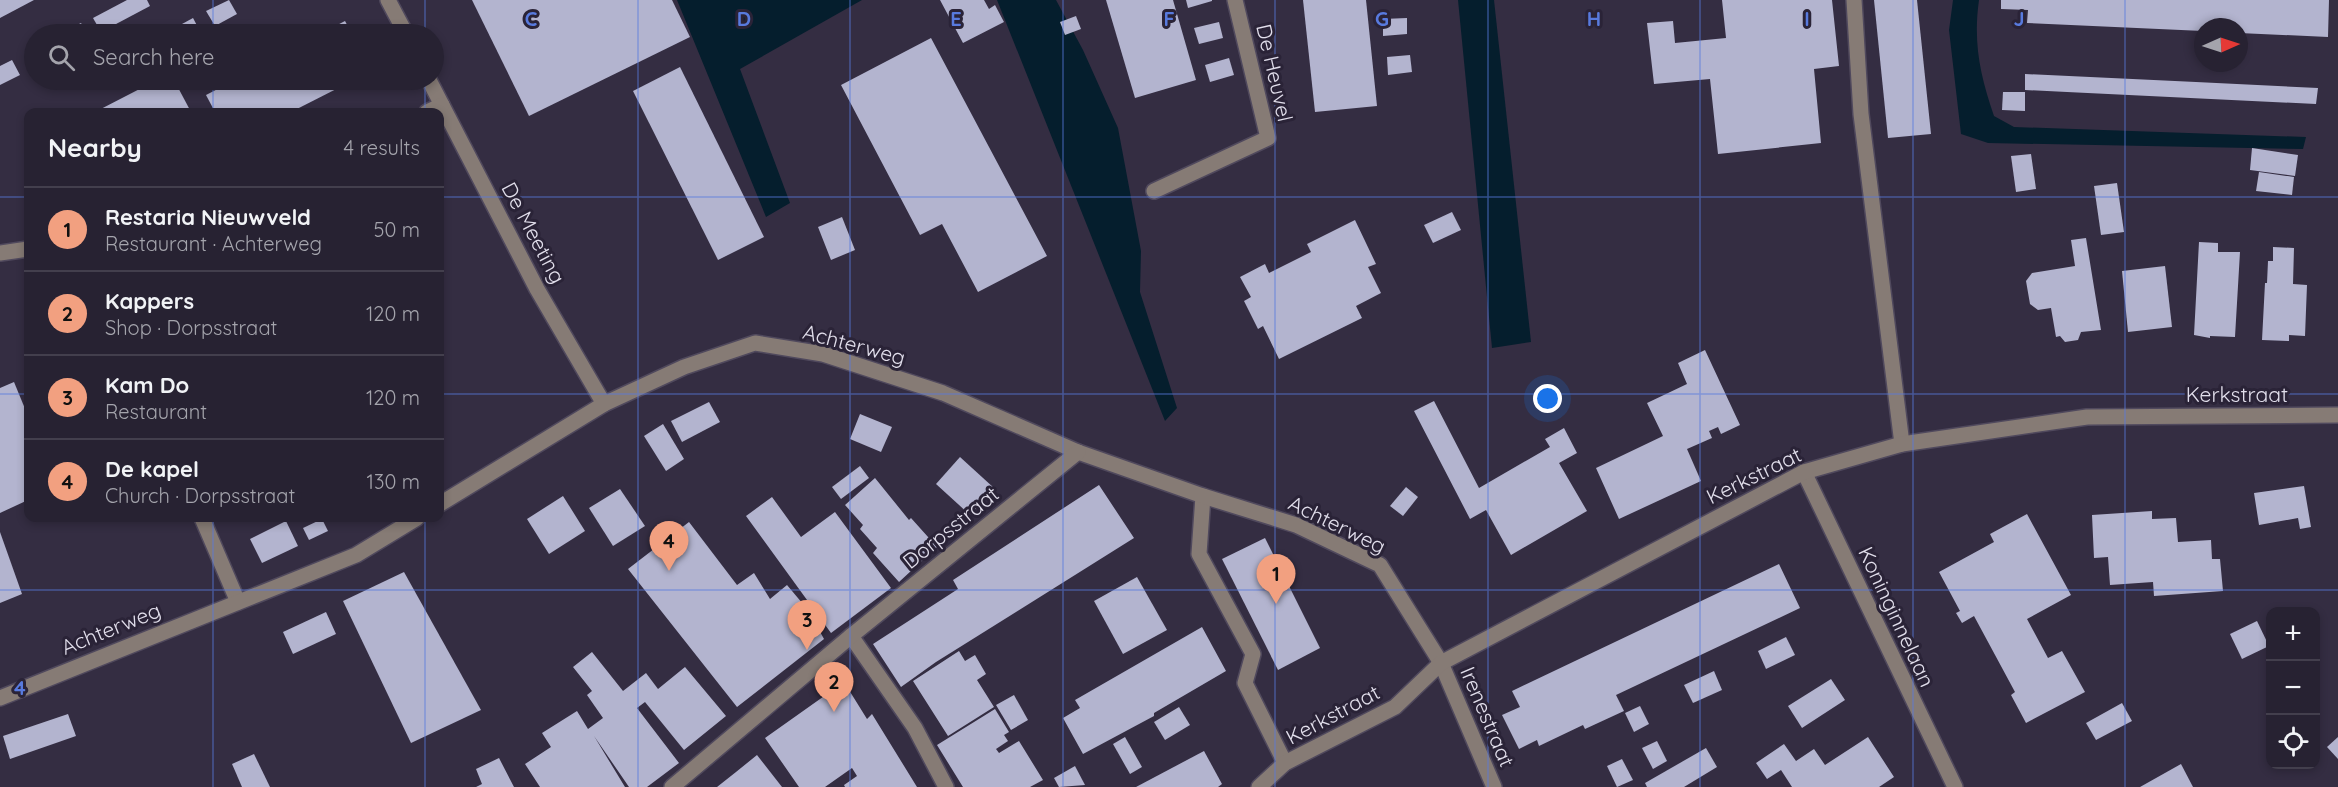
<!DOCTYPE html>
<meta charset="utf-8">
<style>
:root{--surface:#272232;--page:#332f3e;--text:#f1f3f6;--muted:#a4a4ac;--line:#433f4d;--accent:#f2a080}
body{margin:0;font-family:Quicksand,sans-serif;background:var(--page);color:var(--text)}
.controls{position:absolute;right:18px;bottom:18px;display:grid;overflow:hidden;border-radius:12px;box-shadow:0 3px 9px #0003}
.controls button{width:54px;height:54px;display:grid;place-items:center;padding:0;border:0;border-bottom:2px solid var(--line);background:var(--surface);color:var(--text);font:30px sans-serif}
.compass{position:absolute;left:2194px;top:18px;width:54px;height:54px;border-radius:50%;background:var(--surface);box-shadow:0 3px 9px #0003;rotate:87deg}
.you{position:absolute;left:1548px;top:399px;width:21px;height:21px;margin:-15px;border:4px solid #fff;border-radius:50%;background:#1a73e8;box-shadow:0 0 0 9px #1a73e833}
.badge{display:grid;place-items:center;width:39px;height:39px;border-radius:50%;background:var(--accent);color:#111;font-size:20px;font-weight:700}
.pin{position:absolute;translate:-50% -50px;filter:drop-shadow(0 2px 3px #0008)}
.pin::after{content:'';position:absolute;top:32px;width:21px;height:18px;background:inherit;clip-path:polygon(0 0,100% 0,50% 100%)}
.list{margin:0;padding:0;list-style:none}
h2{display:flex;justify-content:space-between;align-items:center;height:78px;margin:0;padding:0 24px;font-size:26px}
h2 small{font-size:20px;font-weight:400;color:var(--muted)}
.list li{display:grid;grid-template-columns:39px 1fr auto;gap:18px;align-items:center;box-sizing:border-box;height:84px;padding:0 24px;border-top:2px solid var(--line)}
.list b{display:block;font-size:22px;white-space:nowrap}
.list p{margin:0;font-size:20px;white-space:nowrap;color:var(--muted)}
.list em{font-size:20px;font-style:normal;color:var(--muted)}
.icon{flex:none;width:33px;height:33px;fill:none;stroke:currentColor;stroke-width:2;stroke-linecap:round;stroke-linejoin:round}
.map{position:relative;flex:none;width:2338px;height:787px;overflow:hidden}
.search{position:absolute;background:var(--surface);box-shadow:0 3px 9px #0003;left:24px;top:24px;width:420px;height:66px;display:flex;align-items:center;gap:15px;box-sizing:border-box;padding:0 21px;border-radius:33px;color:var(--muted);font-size:22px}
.panel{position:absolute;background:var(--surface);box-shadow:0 3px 9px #0003;left:24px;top:108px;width:420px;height:414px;border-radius:12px}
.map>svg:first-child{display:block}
.water{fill:#051e2d}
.building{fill:#b3b4cf}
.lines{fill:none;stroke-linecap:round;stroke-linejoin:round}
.minor-casing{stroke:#50495d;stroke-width:18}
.minor{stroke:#867b75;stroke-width:15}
.grid{fill:none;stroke:#587ade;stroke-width:1.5;stroke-opacity:0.55}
.labels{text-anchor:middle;stroke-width:6;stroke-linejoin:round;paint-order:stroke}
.street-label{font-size:21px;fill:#e2dfec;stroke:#2a2337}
.grid-label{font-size:20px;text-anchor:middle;font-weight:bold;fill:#587ade;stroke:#2a2337;stroke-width:6;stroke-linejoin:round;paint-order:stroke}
</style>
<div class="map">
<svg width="2338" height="787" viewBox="0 0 2338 787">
<rect width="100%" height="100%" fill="#342d42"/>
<g class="water">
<path d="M 677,0 L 862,0 L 740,69 L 790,203 L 766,217 Z"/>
<path d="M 997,0 L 1056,0 L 1083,50 L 1118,128 L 1141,251 L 1140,292 L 1177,408 L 1165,421 Z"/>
<path d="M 1458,0 L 1494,0 L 1531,342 L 1492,348 Z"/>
<path d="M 1953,0 L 1979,0 C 1973,43 1980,75 1994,116 L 2014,127 L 2306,137 L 2303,149 L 1988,143 L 1961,134 L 1949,30 Z"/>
</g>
<g class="building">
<path d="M 0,0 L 34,0 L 0,18 Z"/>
<path d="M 127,0 L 147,0 L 150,6 L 101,32 L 93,18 Z"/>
<path d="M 229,0 L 237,14 L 215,26 L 206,11 Z"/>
<path d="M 472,0 L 672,0 L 690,37 L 529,116 Z"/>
<path d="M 940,0 L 984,0 L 989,9 L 995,5 L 1004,22 L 963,43 Z"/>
<path d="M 1106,0 L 1173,0 L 1196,80 L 1135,98 Z"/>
<path d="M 1186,0 L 1212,0 L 1212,1 L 1188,8 Z"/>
<path d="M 1303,0 L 1366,0 L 1377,106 L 1315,112 Z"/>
<path d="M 1722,0 L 1832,0 L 1839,66 L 1814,69 L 1821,143 L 1718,154 L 1710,79 L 1654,84 L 1647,23 L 1673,21 L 1675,43 L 1726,38 Z"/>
<path d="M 1874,0 L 1917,0 L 1931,134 L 1888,138 Z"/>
<path d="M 2001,0 L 2329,0 L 2328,37 L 2239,33 L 2239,27 L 2203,27 L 2203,31 L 2027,23 L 2028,10 L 2001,9 Z"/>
<path d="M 1076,16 L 1081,29 L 1065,35 L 1060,22 Z"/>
<path d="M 193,18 L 201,33 L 173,34 L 171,30 Z"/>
<path d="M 1407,18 L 1407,34 L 1383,36 L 1383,19 Z"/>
<path d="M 345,21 L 352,34 L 320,34 Z"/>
<path d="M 1219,22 L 1223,38 L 1199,44 L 1194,28 Z"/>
<path d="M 81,23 L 87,34 L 59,34 Z"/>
<path d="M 931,38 L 1047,256 L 978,292 L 942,224 L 920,235 L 841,85 Z"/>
<path d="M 34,48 L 34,69 L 26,53 Z"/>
<path d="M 1410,55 L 1412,72 L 1388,75 L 1387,57 Z"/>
<path d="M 1229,58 L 1234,75 L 1210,82 L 1205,65 Z"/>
<path d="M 12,60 L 20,75 L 0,85 L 0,66 Z"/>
<path d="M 680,67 L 764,237 L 718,260 L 633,91 Z"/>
<path d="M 2025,74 L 2196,82 L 2318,88 L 2316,104 L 2067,92 L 2025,90 Z"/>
<path d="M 157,80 L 174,80 L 191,112 L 95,112 Z"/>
<path d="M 235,80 L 354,80 L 291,112 L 215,112 L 206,95 Z"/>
<path d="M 2003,92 L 2025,92 L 2025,111 L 2002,110 Z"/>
<path d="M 2252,148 L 2298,155 L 2295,176 L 2250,170 Z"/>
<path d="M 2031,154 L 2036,189 L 2016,192 L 2011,156 Z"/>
<path d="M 2259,172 L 2294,177 L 2292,195 L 2256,191 Z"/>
<path d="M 2117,183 L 2124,232 L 2101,235 L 2094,186 Z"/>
<path d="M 1452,212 L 1461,230 L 1433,243 L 1424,225 Z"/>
<path d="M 842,217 L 855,250 L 831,260 L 818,227 Z"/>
<path d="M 1355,220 L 1376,264 L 1368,267 L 1381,293 L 1356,306 L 1362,318 L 1279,359 L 1263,326 L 1258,329 L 1244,301 L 1251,297 L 1240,277 L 1265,264 L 1269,273 L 1311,252 L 1307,244 Z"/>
<path d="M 2086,238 L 2101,330 L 2081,332 L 2078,340 L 2065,342 L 2060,336 L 2056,337 L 2051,308 L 2038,310 L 2030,304 L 2026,281 L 2032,273 L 2075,266 L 2071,240 Z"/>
<path d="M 2199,242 L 2218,243 L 2218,252 L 2240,252 L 2235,337 L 2210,336 L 2210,338 L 2194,335 Z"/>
<path d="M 2273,247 L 2294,248 L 2293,284 L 2307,285 L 2305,336 L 2289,335 L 2289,341 L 2262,340 L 2265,283 L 2267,283 L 2268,261 L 2273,261 Z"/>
<path d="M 2165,266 L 2172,327 L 2128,332 L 2122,271 Z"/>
<path d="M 1705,350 L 1740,425 L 1721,434 L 1718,427 L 1709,431 L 1712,438 L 1687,449 L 1701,481 L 1619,519 L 1596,468 L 1663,436 L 1647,403 L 1687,384 L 1678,363 Z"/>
<path d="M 14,382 L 28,416 L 28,500 L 0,513 L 0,388 Z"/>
<path d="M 1434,401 L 1479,488 L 1550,447 L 1545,439 L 1564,428 L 1577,453 L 1559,463 L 1587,511 L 1511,555 L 1486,510 L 1470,519 L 1414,411 Z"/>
<path d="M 709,402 L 720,422 L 682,442 L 671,421 Z"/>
<path d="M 860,414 L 892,427 L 881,452 L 850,439 Z"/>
<path d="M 663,424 L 684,459 L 666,471 L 644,436 Z"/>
<path d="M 960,457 L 994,488 L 970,515 L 936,484 Z"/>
<path d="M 860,466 L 869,478 L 841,499 L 832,487 Z"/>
<path d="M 875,478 L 909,520 L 911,518 L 937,547 L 899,582 L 873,553 L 877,548 L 860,529 L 863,525 L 845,505 Z"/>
<path d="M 1099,485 L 1134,538 L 936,662 L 901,687 L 873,644 L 958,589 L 953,580 Z"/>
<path d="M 2304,486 L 2311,527 L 2300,529 L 2298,518 L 2259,525 L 2254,493 Z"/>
<path d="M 1406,487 L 1418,497 L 1403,516 L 1390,506 Z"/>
<path d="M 620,489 L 645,526 L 613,546 L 589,508 Z"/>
<path d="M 563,496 L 585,531 L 549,554 L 527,519 Z"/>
<path d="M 772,497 L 801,537 L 835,512 L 891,588 L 831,633 L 746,516 Z"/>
<path d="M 2152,511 L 2152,519 L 2176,518 L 2178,542 L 2211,540 L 2212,559 L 2220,559 L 2223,591 L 2154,596 L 2153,582 L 2110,585 L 2108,557 L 2094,558 L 2092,515 Z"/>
<path d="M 2027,514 L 2071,595 L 2027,619 L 2048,658 L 2062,651 L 2085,692 L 2026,723 L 2011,695 L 2015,692 L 1974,616 L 1962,623 L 1956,613 L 1960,611 L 1939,572 L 1994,542 L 1990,534 Z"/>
<path d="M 322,519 L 328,531 L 309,540 L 303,528 Z"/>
<path d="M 286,521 L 298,546 L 262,563 L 250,539 Z"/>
<path d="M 689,522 L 737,585 L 754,573 L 770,599 L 787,585 L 808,610 L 824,639 L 737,707 L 628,569 Z"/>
<path d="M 0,532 L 22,594 L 0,603 Z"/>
<path d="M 1265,538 L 1320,648 L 1278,670 L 1222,559 Z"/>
<path d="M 1779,564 L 1800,608 L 1616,695 L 1624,711 L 1585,729 L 1583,725 L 1539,746 L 1537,740 L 1519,749 L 1502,715 L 1520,707 L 1512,691 Z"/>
<path d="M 404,572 L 481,710 L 411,743 L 343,601 Z"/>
<path d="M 1137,577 L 1167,630 L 1123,654 L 1094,601 Z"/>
<path d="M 326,612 L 336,634 L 293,654 L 283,632 Z"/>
<path d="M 2257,621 L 2269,646 L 2242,659 L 2230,634 Z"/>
<path d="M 1202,627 L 1226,671 L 1154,713 L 1154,716 L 1083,754 L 1063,718 L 1080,708 L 1075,700 Z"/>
<path d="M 1786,637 L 1795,655 L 1766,669 L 1758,651 Z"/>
<path d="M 959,651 L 965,661 L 975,655 L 986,674 L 977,680 L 994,707 L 948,736 L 913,681 Z"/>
<path d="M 592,652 L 623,691 L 646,673 L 658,689 L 685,667 L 726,716 L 684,750 L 645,702 L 637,708 L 679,763 L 647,787 L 629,787 L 594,736 L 625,787 L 540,787 L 525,764 L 551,747 L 542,733 L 577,711 L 588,729 L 603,718 L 587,695 L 592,691 L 573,667 Z"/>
<path d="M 1714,671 L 1722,690 L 1693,703 L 1684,685 Z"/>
<path d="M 1831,679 L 1845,700 L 1802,728 L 1788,706 Z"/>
<path d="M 844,682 L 867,719 L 872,714 L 917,787 L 845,787 L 844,785 L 857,776 L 852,768 L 825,787 L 799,787 L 765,738 Z"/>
<path d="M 1014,695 L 1028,720 L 1011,730 L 996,705 Z"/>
<path d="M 2122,703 L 2132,721 L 2096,740 L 2086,723 Z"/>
<path d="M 1640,706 L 1649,724 L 1634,732 L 1625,713 Z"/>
<path d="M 1179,707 L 1190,725 L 1165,740 L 1154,722 Z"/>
<path d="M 995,709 L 1009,732 L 1004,735 L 1008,741 L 996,749 L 999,753 L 1019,741 L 1043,780 L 1030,787 L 963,787 L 937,745 Z"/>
<path d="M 68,714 L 76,736 L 10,759 L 3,736 Z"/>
<path d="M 1125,737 L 1142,767 L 1130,774 L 1113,744 Z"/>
<path d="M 1868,737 L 1894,777 L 1879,787 L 1792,787 L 1781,770 L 1767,779 L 1756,763 L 1784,744 L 1796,761 L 1814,749 L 1825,765 Z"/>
<path d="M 2338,737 L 2338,759 L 2327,747 Z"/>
<path d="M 1657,741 L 1667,761 L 1653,769 L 1642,748 Z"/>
<path d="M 1706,748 L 1717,767 L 1684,787 L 1647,787 L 1645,783 Z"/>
<path d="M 1204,751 L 1222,784 L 1218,787 L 1136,787 Z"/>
<path d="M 254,754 L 270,787 L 242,787 L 232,764 Z"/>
<path d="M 757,755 L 782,787 L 717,787 L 736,772 Z"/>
<path d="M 499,758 L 514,787 L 476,787 L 482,784 L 476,769 Z"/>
<path d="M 1622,759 L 1633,780 L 1617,787 L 1607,766 Z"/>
<path d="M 2181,764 L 2193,787 L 2140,787 Z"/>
<path d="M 1075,766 L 1085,785 L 1059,787 L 1054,778 Z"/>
</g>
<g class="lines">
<g class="minor-casing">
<g id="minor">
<path d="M 388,0 L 406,34"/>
<path d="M 1854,0 L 1861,114 L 1902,444"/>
<path d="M 429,80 L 537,289 L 604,404"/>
<path d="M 427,112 L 442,105"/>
<path d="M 1154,191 L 1268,138 L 1235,0"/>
<path d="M 0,253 L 28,249"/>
<path d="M 1804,472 L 1955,787"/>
<path d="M 1203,496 L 1199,554 L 1253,654 L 1245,683 L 1285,763"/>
<path d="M 440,504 L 604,404 L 684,367 L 755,343 L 823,354 L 943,393 L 1078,452 L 1203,496 L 1296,525 L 1380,565 L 1441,663 L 1494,787"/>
<path d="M 202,518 L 238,602"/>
<path d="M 851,636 L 915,728 L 946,787"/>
<path d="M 0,698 L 356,555 L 417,518"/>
<path d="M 672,787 L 851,636 L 1078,452"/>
<path d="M 1259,787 L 1285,763 L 1395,707 L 1441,663 L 1804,472 L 1902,444 L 2087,417 L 2338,415"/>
</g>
</g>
<use href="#minor" class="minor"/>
</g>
<path class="grid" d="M 213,0 L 213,34M 425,0 L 425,34M 638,0 L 638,787M 850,0 L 850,787M 1063,0 L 1063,787M 1275,0 L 1275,787M 1488,0 L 1488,787M 1700,0 L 1700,787M 1913,0 L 1913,787M 2125,0 L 2125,787M 213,80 L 213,112M 425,80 L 425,112M 0,197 L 28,197M 440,197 L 2338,197M 0,394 L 28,394M 440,394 L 2338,394M 213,518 L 213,787M 425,518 L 425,787M 0,590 L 2338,590"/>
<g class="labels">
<g class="street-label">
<text transform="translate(1274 73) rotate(77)" y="7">De Heuvel</text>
<text transform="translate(533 233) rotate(62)" y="7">De Meeting</text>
<text transform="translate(854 345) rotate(15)" y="7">Achterweg</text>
<text x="2237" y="402">Kerkstraat</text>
<text transform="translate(1754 476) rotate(-26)" y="7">Kerkstraat</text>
<text transform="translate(1337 525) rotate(26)" y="7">Achterweg</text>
<text transform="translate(951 528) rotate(-39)" y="7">Dorpsstraat</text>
<text transform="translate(1896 617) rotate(65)" y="7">Koninginnelaan</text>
<text transform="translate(111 629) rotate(-22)" y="7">Achterweg</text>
<text transform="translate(1333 715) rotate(-28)" y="7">Kerkstraat</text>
<text transform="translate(1487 717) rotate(67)" y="7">Irenestraat</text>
</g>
</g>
<g class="grid-label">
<text x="531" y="26">C</text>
<text x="744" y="26">D</text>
<text x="956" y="26">E</text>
<text x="1169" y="26">F</text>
<text x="1382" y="26">G</text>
<text x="1594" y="26">H</text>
<text x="1807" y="26">I</text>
<text x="2019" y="26">J</text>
<text x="20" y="695">4</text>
</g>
</svg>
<div class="controls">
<button>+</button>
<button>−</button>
<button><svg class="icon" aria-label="locate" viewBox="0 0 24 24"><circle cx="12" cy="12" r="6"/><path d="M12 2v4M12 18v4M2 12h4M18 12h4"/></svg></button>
</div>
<svg class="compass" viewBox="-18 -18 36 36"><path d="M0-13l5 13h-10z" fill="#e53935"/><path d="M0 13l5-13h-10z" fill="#a4a4ac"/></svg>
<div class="you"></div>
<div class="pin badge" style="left:1276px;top:604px">1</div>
<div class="pin badge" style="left:834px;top:712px">2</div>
<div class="pin badge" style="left:807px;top:650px">3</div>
<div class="pin badge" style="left:669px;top:571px">4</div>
<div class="search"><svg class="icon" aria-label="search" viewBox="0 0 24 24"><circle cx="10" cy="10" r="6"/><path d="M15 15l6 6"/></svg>Search here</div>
<section class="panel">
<h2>Nearby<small>4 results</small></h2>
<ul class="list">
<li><span class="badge">1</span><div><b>Restaria Nieuwveld</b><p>Restaurant · Achterweg</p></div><em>50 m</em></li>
<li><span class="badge">2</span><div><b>Kappers</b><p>Shop · Dorpsstraat</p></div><em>120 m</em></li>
<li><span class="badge">3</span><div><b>Kam Do</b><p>Restaurant</p></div><em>120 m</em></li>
<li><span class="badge">4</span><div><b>De kapel</b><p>Church · Dorpsstraat</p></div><em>130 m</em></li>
</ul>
</section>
</div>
